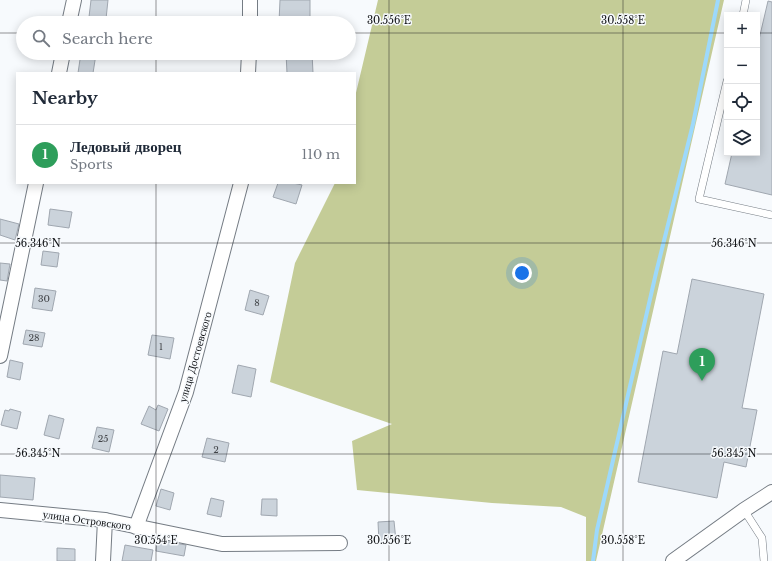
<!DOCTYPE html>
<meta charset="utf-8">
<style>
:root{--surface:#fff;--page:#f6f6f7;--text:#1f2937;--muted:#747a83;--line:#e0e1e3;--accent:#7c3aed}
body{margin:0;font-family:"Libre Baskerville",serif;background:var(--page);color:var(--text)}
.controls{position:absolute;right:12px;top:12px;display:grid;overflow:hidden;border-radius:0px;box-shadow:0 2px 10px #0003}
.controls button{width:36px;height:36px;display:grid;place-items:center;padding:0;border:0;border-bottom:1px solid var(--line);background:var(--surface);color:var(--text);font:20px sans-serif}
.you{position:absolute;left:522px;top:273px;width:14px;height:14px;margin:-10px;border:3px solid #fff;border-radius:50%;background:#1a73e8;box-shadow:0 0 0 6px #1a73e833}
.badge{display:grid;place-items:center;width:26px;height:26px;border-radius:50%;background:var(--accent);color:#fff;font-size:13px;font-weight:700}
.pin{position:absolute;translate:-50% -33px;filter:drop-shadow(0 1px 2px #0008)}
.pin::after{content:'';position:absolute;top:21px;width:14px;height:12px;background:inherit;clip-path:polygon(0 0,100% 0,50% 100%)}
.list{margin:0;padding:0;list-style:none}
h2{display:flex;justify-content:space-between;align-items:center;height:52px;margin:0;padding:0 16px;font-size:17px}
h2 small{font-size:13px;font-weight:400;color:var(--muted)}
.list li{display:grid;grid-template-columns:26px 1fr auto;gap:12px;align-items:center;box-sizing:border-box;height:60px;padding:0 16px;border-top:1px solid var(--line)}
.list b{display:block;font-size:15px;white-space:nowrap}
.list p{margin:0;font-size:13px;white-space:nowrap;color:var(--muted)}
.list em{font-size:13px;font-style:normal;color:var(--muted)}
.icon{flex:none;width:22px;height:22px;fill:none;stroke:currentColor;stroke-width:2;stroke-linecap:round;stroke-linejoin:round}
.map{position:relative;flex:none;width:772px;height:561px;overflow:hidden}
.search{position:absolute;background:var(--surface);box-shadow:0 2px 10px #0003;left:16px;top:16px;width:340px;height:44px;display:flex;align-items:center;gap:10px;box-sizing:border-box;padding:0 14px;border-radius:22px;color:var(--muted);font-size:15px}
.panel{position:absolute;background:var(--surface);box-shadow:0 2px 10px #0003;left:16px;top:72px;width:340px;height:112px;border-radius:0px}
.map>svg:first-child{display:block}
.green{fill:#c4cc97}
.lines{fill:none;stroke-linecap:round;stroke-linejoin:round}
.stream{stroke:#9dd9fc;stroke-width:4}
.building{fill:#cbd3db;stroke:#a0a7b0}
.service-casing{stroke:#757c84;stroke-width:8}
.minor-casing{stroke:#757c84;stroke-width:16}
.service{stroke:#fff;stroke-width:7}
.minor{stroke:#fff;stroke-width:14}
.ticks{fill:none;stroke:#111316;stroke-width:1;stroke-opacity:0.45}
.labels{text-anchor:middle;stroke-width:3;stroke-linejoin:round;paint-order:stroke}
.number-label{font-size:9px;fill:#404347}
.street-label{font-size:11px;fill:#111316;stroke:#f7fafd}
.ticks-label{font-size:10px;text-anchor:middle;fill:#111316;stroke:#f7fafd;stroke-width:3;stroke-linejoin:round;paint-order:stroke}
</style>
<div class="map">
<svg width="772" height="561" viewBox="0 0 772 561">
<rect width="100%" height="100%" fill="#f7fafd"/>
<path class="green" d="M 378,0 L 724,0 L 596,561 L 586,561 L 586,517 L 561,507 L 492,503 L 357,490 L 352,441 L 392,424 L 270,382 L 295,263 L 335,183 L 355,183 L 355,97 Z"/>
<g class="lines">
<path class="stream" d="M 593,561 L 597,530 L 656,273 L 693,124 L 718,0"/>
</g>
<g class="building">
<path d="M 91,0 L 108,0 L 106,19 L 89,17 Z"/>
<path d="M 280,0 L 310,0 L 310,22 L 279,22 Z"/>
<path d="M 768,1 L 772,2 L 772,195 L 725,184 L 732,153 L 757,153 L 757,48 Z"/>
<path d="M 81,53 L 96,54 L 93,73 L 78,73 Z"/>
<path d="M 286,53 L 312,53 L 313,73 L 287,73 Z"/>
<path d="M 278,183 L 293,183 L 302,185 L 296,204 L 273,197 Z"/>
<path d="M 50,209 L 72,212 L 69,228 L 48,225 Z"/>
<path d="M 0,219 L 19,224 L 15,240 L 0,235 Z"/>
<path d="M 43,251 L 59,253 L 57,267 L 41,265 Z"/>
<path d="M 0,263 L 10,264 L 7,281 L 0,280 Z"/>
<path d="M 692,279 L 764,294 L 742,408 L 757,410 L 746,467 L 724,462 L 717,498 L 638,482 L 663,351 L 677,354 Z"/>
<path d="M 35,288 L 56,291 L 52,311 L 32,308 Z"/>
<path d="M 250,290 L 269,296 L 263,315 L 245,310 Z"/>
<path d="M 26,330 L 45,333 L 42,347 L 23,344 Z"/>
<path d="M 152,335 L 174,338 L 170,359 L 148,355 Z"/>
<path d="M 10,360 L 23,363 L 20,380 L 7,377 Z"/>
<path d="M 238,365 L 256,369 L 251,397 L 232,393 Z"/>
<path d="M 158,405 L 168,409 L 159,431 L 141,424 L 149,406 L 156,410 Z"/>
<path d="M 10,409 L 21,412 L 17,429 L 1,425 L 5,410 L 9,411 Z"/>
<path d="M 49,415 L 64,419 L 59,439 L 44,435 Z"/>
<path d="M 97,427 L 114,430 L 109,452 L 92,448 Z"/>
<path d="M 207,438 L 229,443 L 225,462 L 202,457 Z"/>
<path d="M 0,475 L 35,478 L 33,500 L 0,497 Z"/>
<path d="M 161,489 L 174,493 L 170,510 L 156,506 Z"/>
<path d="M 211,498 L 224,501 L 221,517 L 207,514 Z"/>
<path d="M 262,499 L 277,499 L 277,516 L 261,515 Z"/>
<path d="M 394,521 L 396,541 L 379,542 L 378,522 Z"/>
<path d="M 157,540 L 186,545 L 184,556 L 156,551 Z"/>
<path d="M 125,545 L 153,550 L 151,561 L 122,561 Z"/>
<path d="M 57,548 L 75,549 L 75,561 L 57,561 Z"/>
</g>
<g class="lines">
<g class="service-casing">
<g id="service">
<path d="M 743,15 L 746,0"/>
<path d="M 727,81 L 699,199 L 772,215"/>
<path d="M 744,510 L 762,538 L 764,561"/>
</g>
</g>
<g class="minor-casing">
<g id="minor">
<path d="M 69,23 L 74,0"/>
<path d="M 250,23 L 250,0"/>
<path d="M 59,73 L 63,53"/>
<path d="M 248,73 L 249,53"/>
<path d="M 0,356 L 36,183"/>
<path d="M 0,510 L 105,520 L 222,544 L 340,543"/>
<path d="M 136,527 L 186,392 L 241,183"/>
<path d="M 103,561 L 105,520"/>
<path d="M 673,561 L 744,510 L 772,492"/>
</g>
</g>
<use href="#service" class="service"/>
<use href="#minor" class="minor"/>
</g>
<path class="ticks" d="M 156,0 L 156,23M 389,0 L 389,561M 623,0 L 623,561M 0,33 L 23,33M 349,33 L 727,33M 757,33 L 772,33M 156,53 L 156,73M 156,183 L 156,561M 0,243 L 772,243M 0,454 L 772,454"/>
<g class="labels">
<g class="number-label">
<text x="44" y="302">30</text>
<text x="257" y="306">8</text>
<text x="34" y="341">28</text>
<text x="161" y="350">1</text>
<text x="103" y="442">25</text>
<text x="216" y="453">2</text>
</g>
<g class="street-label">
<text transform="translate(195 357) rotate(-74)" y="4">улица Достоевского</text>
<text transform="translate(87 520) rotate(8)" y="4">улица Островского</text>
</g>
</g>
<g class="ticks-label">
<text x="389" y="24">30.556°E</text>
<text x="623" y="24">30.558°E</text>
<text x="38" y="247">56.346°N</text>
<text x="734" y="247">56.346°N</text>
<text x="38" y="457">56.345°N</text>
<text x="734" y="457">56.345°N</text>
<text x="156" y="544">30.554°E</text>
<text x="389" y="544">30.556°E</text>
<text x="623" y="544">30.558°E</text>
</g>
</svg>
<div class="controls">
<button>+</button>
<button>−</button>
<button><svg class="icon" aria-label="locate" viewBox="0 0 24 24"><circle cx="12" cy="12" r="6"/><path d="M12 2v4M12 18v4M2 12h4M18 12h4"/></svg></button>
<button><svg class="icon" aria-label="layers" viewBox="0 0 24 24"><path d="M12 4l9 5-9 5-9-5zM3 14l9 5 9-5"/></svg></button>
</div>
<div class="you"></div>
<div class="pin badge" style="left:702px;top:381px;background:#2e9e5b">1</div>
<div class="search"><svg class="icon" aria-label="search" viewBox="0 0 24 24"><circle cx="10" cy="10" r="6"/><path d="M15 15l6 6"/></svg>Search here</div>
<section class="panel">
<h2>Nearby<small></small></h2>
<ul class="list">
<li><span class="badge" style="background:#2e9e5b">1</span><div><b>Ледовый дворец</b><p>Sports</p></div><em>110 m</em></li>
</ul>
</section>
</div>
